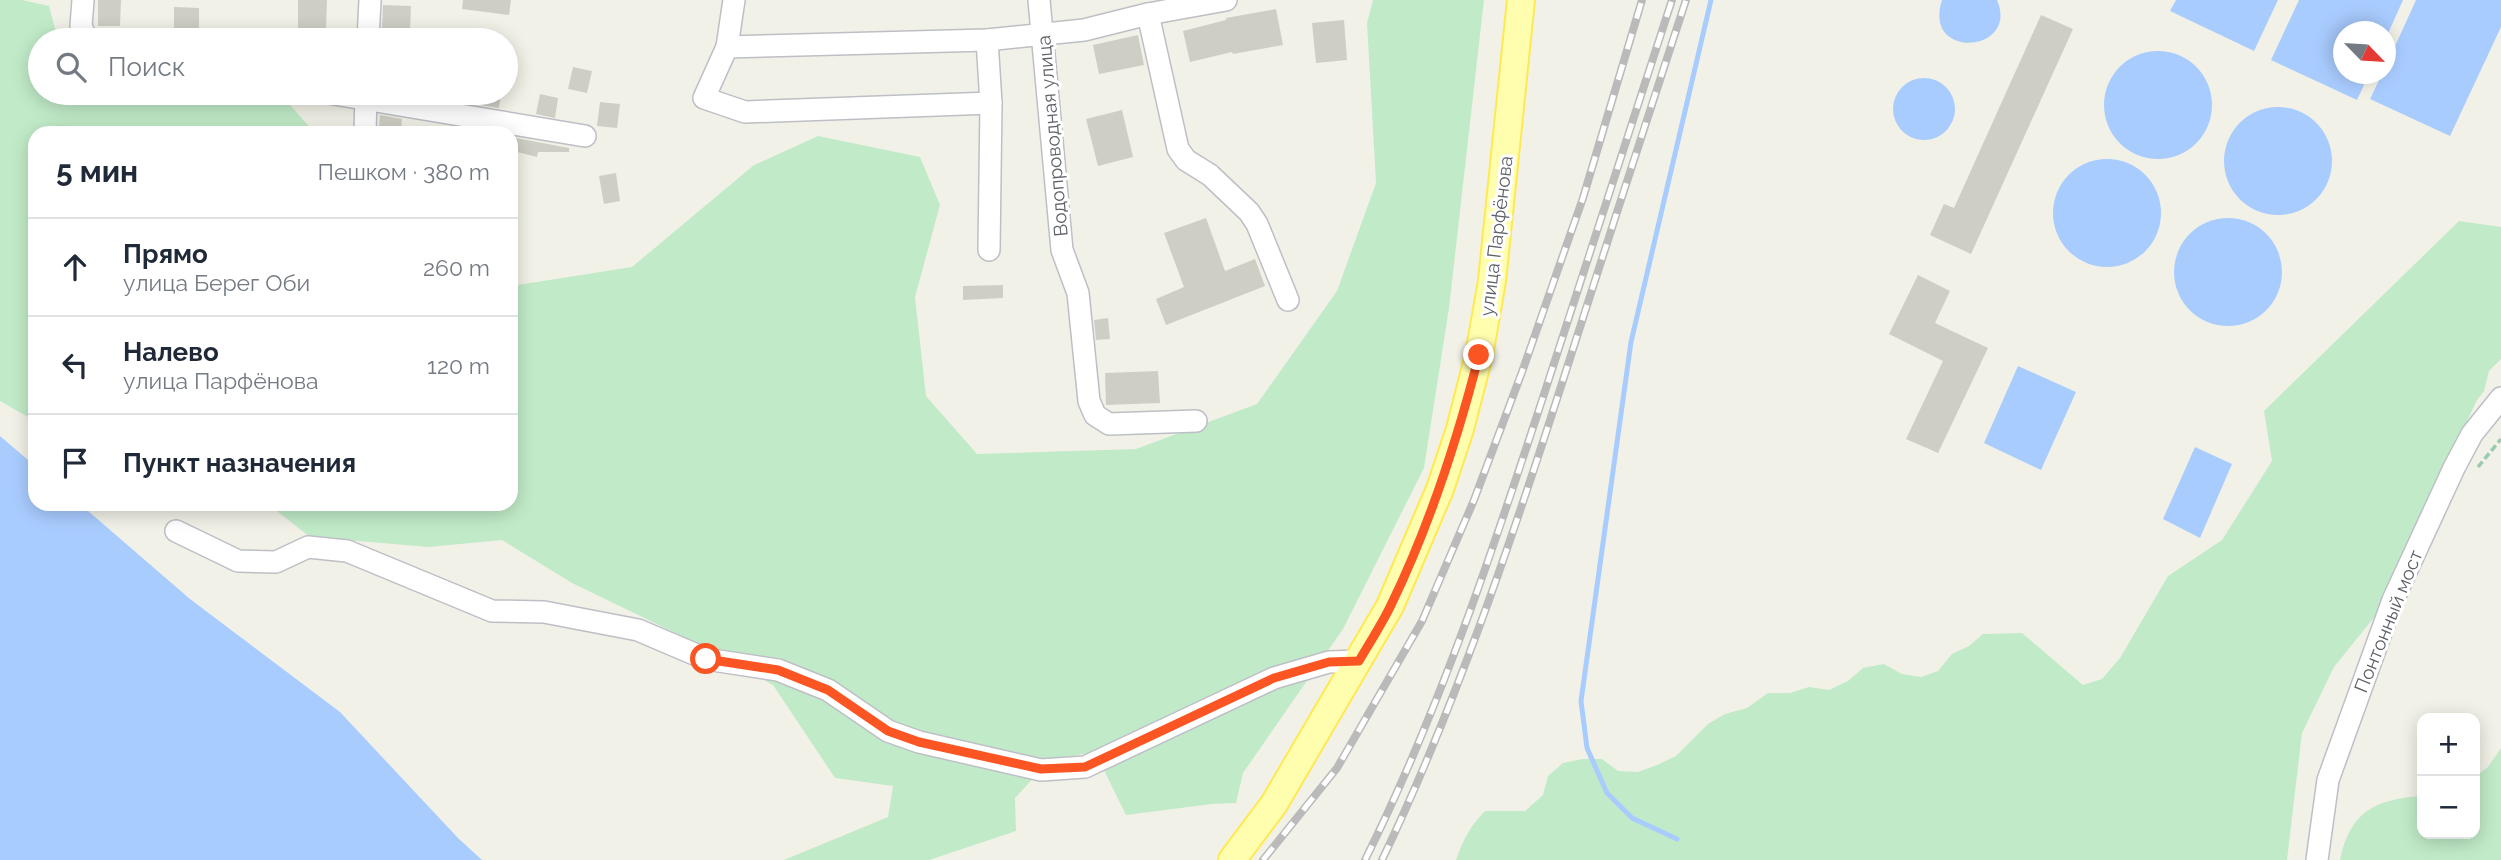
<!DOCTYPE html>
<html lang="ru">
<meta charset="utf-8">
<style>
:root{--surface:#fff;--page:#f6f6f7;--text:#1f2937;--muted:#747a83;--line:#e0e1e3}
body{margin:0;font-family:Raleway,sans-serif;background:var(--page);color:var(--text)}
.controls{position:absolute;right:21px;bottom:21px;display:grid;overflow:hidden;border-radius:14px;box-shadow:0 4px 18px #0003}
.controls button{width:63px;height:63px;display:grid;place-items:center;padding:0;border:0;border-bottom:2px solid var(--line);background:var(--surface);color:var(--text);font:35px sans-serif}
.compass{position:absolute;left:2333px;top:21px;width:63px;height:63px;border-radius:50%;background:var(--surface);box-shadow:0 4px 18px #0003;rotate:115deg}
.stop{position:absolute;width:21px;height:21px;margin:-16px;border:5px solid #fb5523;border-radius:50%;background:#fff}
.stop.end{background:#fb5523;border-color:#fff;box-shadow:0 2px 7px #0008}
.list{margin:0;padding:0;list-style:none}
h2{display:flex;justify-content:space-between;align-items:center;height:91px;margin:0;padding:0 28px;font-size:30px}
h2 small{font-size:23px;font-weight:400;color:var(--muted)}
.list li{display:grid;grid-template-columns:46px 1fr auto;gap:21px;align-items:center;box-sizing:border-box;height:98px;padding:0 28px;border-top:2px solid var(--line)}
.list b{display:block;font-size:26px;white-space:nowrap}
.list p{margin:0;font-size:23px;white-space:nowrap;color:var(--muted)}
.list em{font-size:23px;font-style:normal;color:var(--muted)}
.icon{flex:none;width:38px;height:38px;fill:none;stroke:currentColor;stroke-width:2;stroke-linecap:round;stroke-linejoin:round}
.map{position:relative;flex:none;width:2501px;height:860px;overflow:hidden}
.search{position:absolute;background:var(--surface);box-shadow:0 4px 18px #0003;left:28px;top:28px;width:490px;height:77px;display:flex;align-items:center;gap:18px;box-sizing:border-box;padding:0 24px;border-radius:38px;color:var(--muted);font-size:26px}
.panel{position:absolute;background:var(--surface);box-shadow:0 4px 18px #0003;left:28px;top:126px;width:490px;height:385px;border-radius:21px}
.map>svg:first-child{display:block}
.green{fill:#c1ebc8}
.water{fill:#a9ccff}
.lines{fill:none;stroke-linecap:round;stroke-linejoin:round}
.stream{stroke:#a9ccff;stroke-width:5}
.building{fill:#cfcec5}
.minor-casing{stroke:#bebfc6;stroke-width:24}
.major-casing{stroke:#ffe952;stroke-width:30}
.path{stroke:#98cbaf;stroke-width:3.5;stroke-dasharray:7 3.5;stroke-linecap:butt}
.minor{stroke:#fff;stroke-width:21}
.major{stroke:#fffeae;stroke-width:26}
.rail-casing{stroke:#bababb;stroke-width:8}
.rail{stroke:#fff;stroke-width:5;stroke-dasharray:16;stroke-linecap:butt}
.route{stroke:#fb5523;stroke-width:9}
.labels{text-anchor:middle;stroke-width:6;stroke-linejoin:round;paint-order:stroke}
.street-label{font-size:19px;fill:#5e6168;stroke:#fff}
</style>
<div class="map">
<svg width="2501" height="860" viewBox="0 0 2501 860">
<rect width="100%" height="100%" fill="#f2f1e7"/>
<g class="green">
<path d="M 0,0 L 22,0 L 49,6 L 58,40 L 40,40 L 40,93 L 204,93 L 290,105 L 315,133 L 35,133 L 35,421 L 0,401 Z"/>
<path d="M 1373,0 L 1484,0 L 1449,308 L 1424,468 L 1343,629 L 1243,773 L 1236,803 L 1212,804 L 1126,815 L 1095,752 L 1050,760 L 1015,798 L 1016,831 L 929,860 L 784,860 L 888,817 L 893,786 L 835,778 L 773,685 L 698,644 L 572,583 L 502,540 L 429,547 L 310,537 L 268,504 L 511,504 L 511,286 L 632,267 L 754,165 L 818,136 L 920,157 L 940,205 L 915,297 L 926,396 L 977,454 L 1136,449 L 1257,404 L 1337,291 L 1376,183 L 1367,23 Z"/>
<path d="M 2459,221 L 2501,227 L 2501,359 L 2489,371 L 2484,391 L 2477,400 L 2376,615 L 2334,667 L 2302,733 L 2287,860 L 1456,860 C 1463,840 1470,826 1485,811 L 1525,811 L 1543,795 L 1548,776 L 1563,763 L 1583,759 L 1602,759 L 1618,771 L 1638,772 L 1657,765 L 1676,756 L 1708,724 L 1725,714 L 1747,708 L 1768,693 L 1790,693 L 1809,687 L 1829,690 L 1848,681 L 1863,668 L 1884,664 L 1902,674 L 1921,677 L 1938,671 L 1952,654 L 1969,646 L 1983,634 L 2022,633 L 2083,685 L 2102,679 L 2120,658 L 2168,576 L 2222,540 L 2272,461 L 2264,411 Z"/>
<path d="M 2501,748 L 2501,860 L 2340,860 C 2350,811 2376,799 2422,796 L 2422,834 L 2475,834 L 2475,777 L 2488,767 Z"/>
</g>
<g class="water">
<path d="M 1942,0 L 1997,0 C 2020,53 1922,61 1942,0 Z"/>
<path d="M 2176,0 L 2278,0 L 2254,51 L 2170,11 Z"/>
<path d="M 2299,0 L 2403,0 L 2386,38 L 2386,32 L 2344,32 L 2344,74 L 2369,74 L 2357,100 L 2271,60 Z"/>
<path d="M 2416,0 L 2501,0 L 2501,27 L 2450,136 L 2370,99 L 2382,74 L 2386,74 L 2386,66 Z"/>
<circle cx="2158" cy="105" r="54"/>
<circle cx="1924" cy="109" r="31"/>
<circle cx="2278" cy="161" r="54"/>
<circle cx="2107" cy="213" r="54"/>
<circle cx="2228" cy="272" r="54"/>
<path d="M 2018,366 L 2076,392 L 2041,470 L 1984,443 Z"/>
<path d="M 0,436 L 35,466 L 35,504 L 80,504 L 190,599 L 340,712 L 458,838 L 482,860 L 0,860 Z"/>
<path d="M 2195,447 L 2232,464 L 2200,538 L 2163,519 Z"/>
</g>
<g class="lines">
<path class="stream" d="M 1677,839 L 1632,818 L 1607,793 L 1587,748 L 1581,701 L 1631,342 L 1711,0"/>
</g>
<g class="building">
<path d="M 98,0 L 121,0 L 120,26 L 98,26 Z"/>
<path d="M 298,0 L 327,0 L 326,29 L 298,28 Z"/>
<path d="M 463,0 L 511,0 L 509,15 L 462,9 Z"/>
<path d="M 383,5 L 411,6 L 410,30 L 382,29 Z"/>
<path d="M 174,7 L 199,8 L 199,29 L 174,29 Z"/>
<path d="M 1276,9 L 1283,45 L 1233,54 L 1232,52 L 1190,62 L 1183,31 L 1226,20 L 1226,18 Z"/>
<path d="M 2041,15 L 2073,29 L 1971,254 L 1930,235 L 1944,204 L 1954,208 Z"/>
<path d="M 1344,20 L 1347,60 L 1316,63 L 1312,23 Z"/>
<path d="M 1138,35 L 1144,65 L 1099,74 L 1093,45 Z"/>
<path d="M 573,67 L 592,71 L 587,93 L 568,89 Z"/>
<path d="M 425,93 L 501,93 L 499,108 L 425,96 Z"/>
<path d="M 540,94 L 558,98 L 555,118 L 536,114 Z"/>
<path d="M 600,102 L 620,104 L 617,128 L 597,126 Z"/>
<path d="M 1122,110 L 1133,157 L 1098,166 L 1086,119 Z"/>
<path d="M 380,115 L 402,119 L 401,129 L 379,127 Z"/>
<path d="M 516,138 L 569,148 L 569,152 L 538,152 L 537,157 L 513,151 Z"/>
<path d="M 616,173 L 620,201 L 604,204 L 599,176 Z"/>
<path d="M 1206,218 L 1225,271 L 1255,259 L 1265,286 L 1166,325 L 1156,299 L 1184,287 L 1164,233 Z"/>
<path d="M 1918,275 L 1950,291 L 1935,323 L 1988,348 L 1938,453 L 1906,439 L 1943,361 L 1889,334 Z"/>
<path d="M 1003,285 L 1003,298 L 963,300 L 963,286 Z"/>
<path d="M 1108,318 L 1110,339 L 1096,340 L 1094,320 Z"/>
<path d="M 1158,371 L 1160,403 L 1106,405 L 1105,373 Z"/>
</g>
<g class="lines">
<g class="minor-casing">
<g id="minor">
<path d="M 83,0 L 81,26 L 87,40"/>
<path d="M 734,0 L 727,47 L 987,40 L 1084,30 L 1148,14 L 1226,0"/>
<path d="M 1039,0 L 1062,250 L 1078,293 L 1089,401 L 1095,415 L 1109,424 L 1196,421"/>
<path d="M 1148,14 L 1178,149 L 1186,160 L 1210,175 L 1249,212 L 1257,224 L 1288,300"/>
<path d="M 368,40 L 370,0"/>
<path d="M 987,40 L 991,103 L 989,250"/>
<path d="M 727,47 L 704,98 L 745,112 L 991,103"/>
<path d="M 328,93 L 585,136"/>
<path d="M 365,133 L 366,93"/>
<path d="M 176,531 L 238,561 L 276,562 L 308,547 L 347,551 L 492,611 L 544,612 L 638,630 L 706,659 L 778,670 L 828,690 L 888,731 L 919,742 L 1041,770 L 1085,767 L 1274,678 L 1329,662 L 1359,661"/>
<path d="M 2317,860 L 2328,780 L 2393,600 L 2454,468 L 2472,434 L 2501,398"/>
</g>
</g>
<g class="major-casing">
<path id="major" d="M 1232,860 L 1274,804 L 1390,606 L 1440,489 L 1460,429 L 1479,355 L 1492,281 L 1521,0"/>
</g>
<path class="path" d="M 2478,467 L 2501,439"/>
<use href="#minor" class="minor"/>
<use href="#major" class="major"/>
<g class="rail-casing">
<g id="rail">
<path d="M 1263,860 L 1337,768 L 1422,621 L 1474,500 L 1522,372 L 1583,198 L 1642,0"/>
<path d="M 1365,860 C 1441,707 1495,544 1548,382 C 1589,255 1631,127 1672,0"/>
<path d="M 1382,860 C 1457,703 1512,539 1565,374 C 1605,249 1645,125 1686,0"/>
</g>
</g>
<use href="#rail" class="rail"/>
</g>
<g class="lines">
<path class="route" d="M 706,659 L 778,670 L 828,690 L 888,731 L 919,742 L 1041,769 L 1085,767 L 1274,678 L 1329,662 L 1359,661 C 1370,642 1382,624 1391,605 C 1430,525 1457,441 1479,355"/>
</g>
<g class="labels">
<g class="street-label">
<text transform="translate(1052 136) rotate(-95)" y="7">Водопроводная улица</text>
<text transform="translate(1496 236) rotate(-83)" y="7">улица Парфёнова</text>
<text transform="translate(2388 621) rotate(-68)" y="7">Понтонный мост</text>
</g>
</g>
</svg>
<div class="controls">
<button>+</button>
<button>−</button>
</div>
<svg class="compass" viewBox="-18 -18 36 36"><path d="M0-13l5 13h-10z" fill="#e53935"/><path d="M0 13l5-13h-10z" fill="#747a83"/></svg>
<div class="stop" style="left:706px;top:659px"></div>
<div class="stop end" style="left:1479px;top:355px"></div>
<div class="search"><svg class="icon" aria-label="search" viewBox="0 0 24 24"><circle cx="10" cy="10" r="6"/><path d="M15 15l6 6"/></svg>Поиск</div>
<section class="panel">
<h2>5 мин<small>Пешком · 380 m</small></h2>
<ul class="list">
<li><svg class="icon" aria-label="ahead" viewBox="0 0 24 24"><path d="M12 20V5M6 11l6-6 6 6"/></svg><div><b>Прямо</b><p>улица Берег Оби</p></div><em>260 m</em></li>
<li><svg class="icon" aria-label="left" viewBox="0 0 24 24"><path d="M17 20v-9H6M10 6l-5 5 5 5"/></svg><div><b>Налево</b><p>улица Парфёнова</p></div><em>120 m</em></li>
<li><svg class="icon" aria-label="arrive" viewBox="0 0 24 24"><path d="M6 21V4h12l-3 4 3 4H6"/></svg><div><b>Пункт назначения</b></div></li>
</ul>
</section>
</div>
